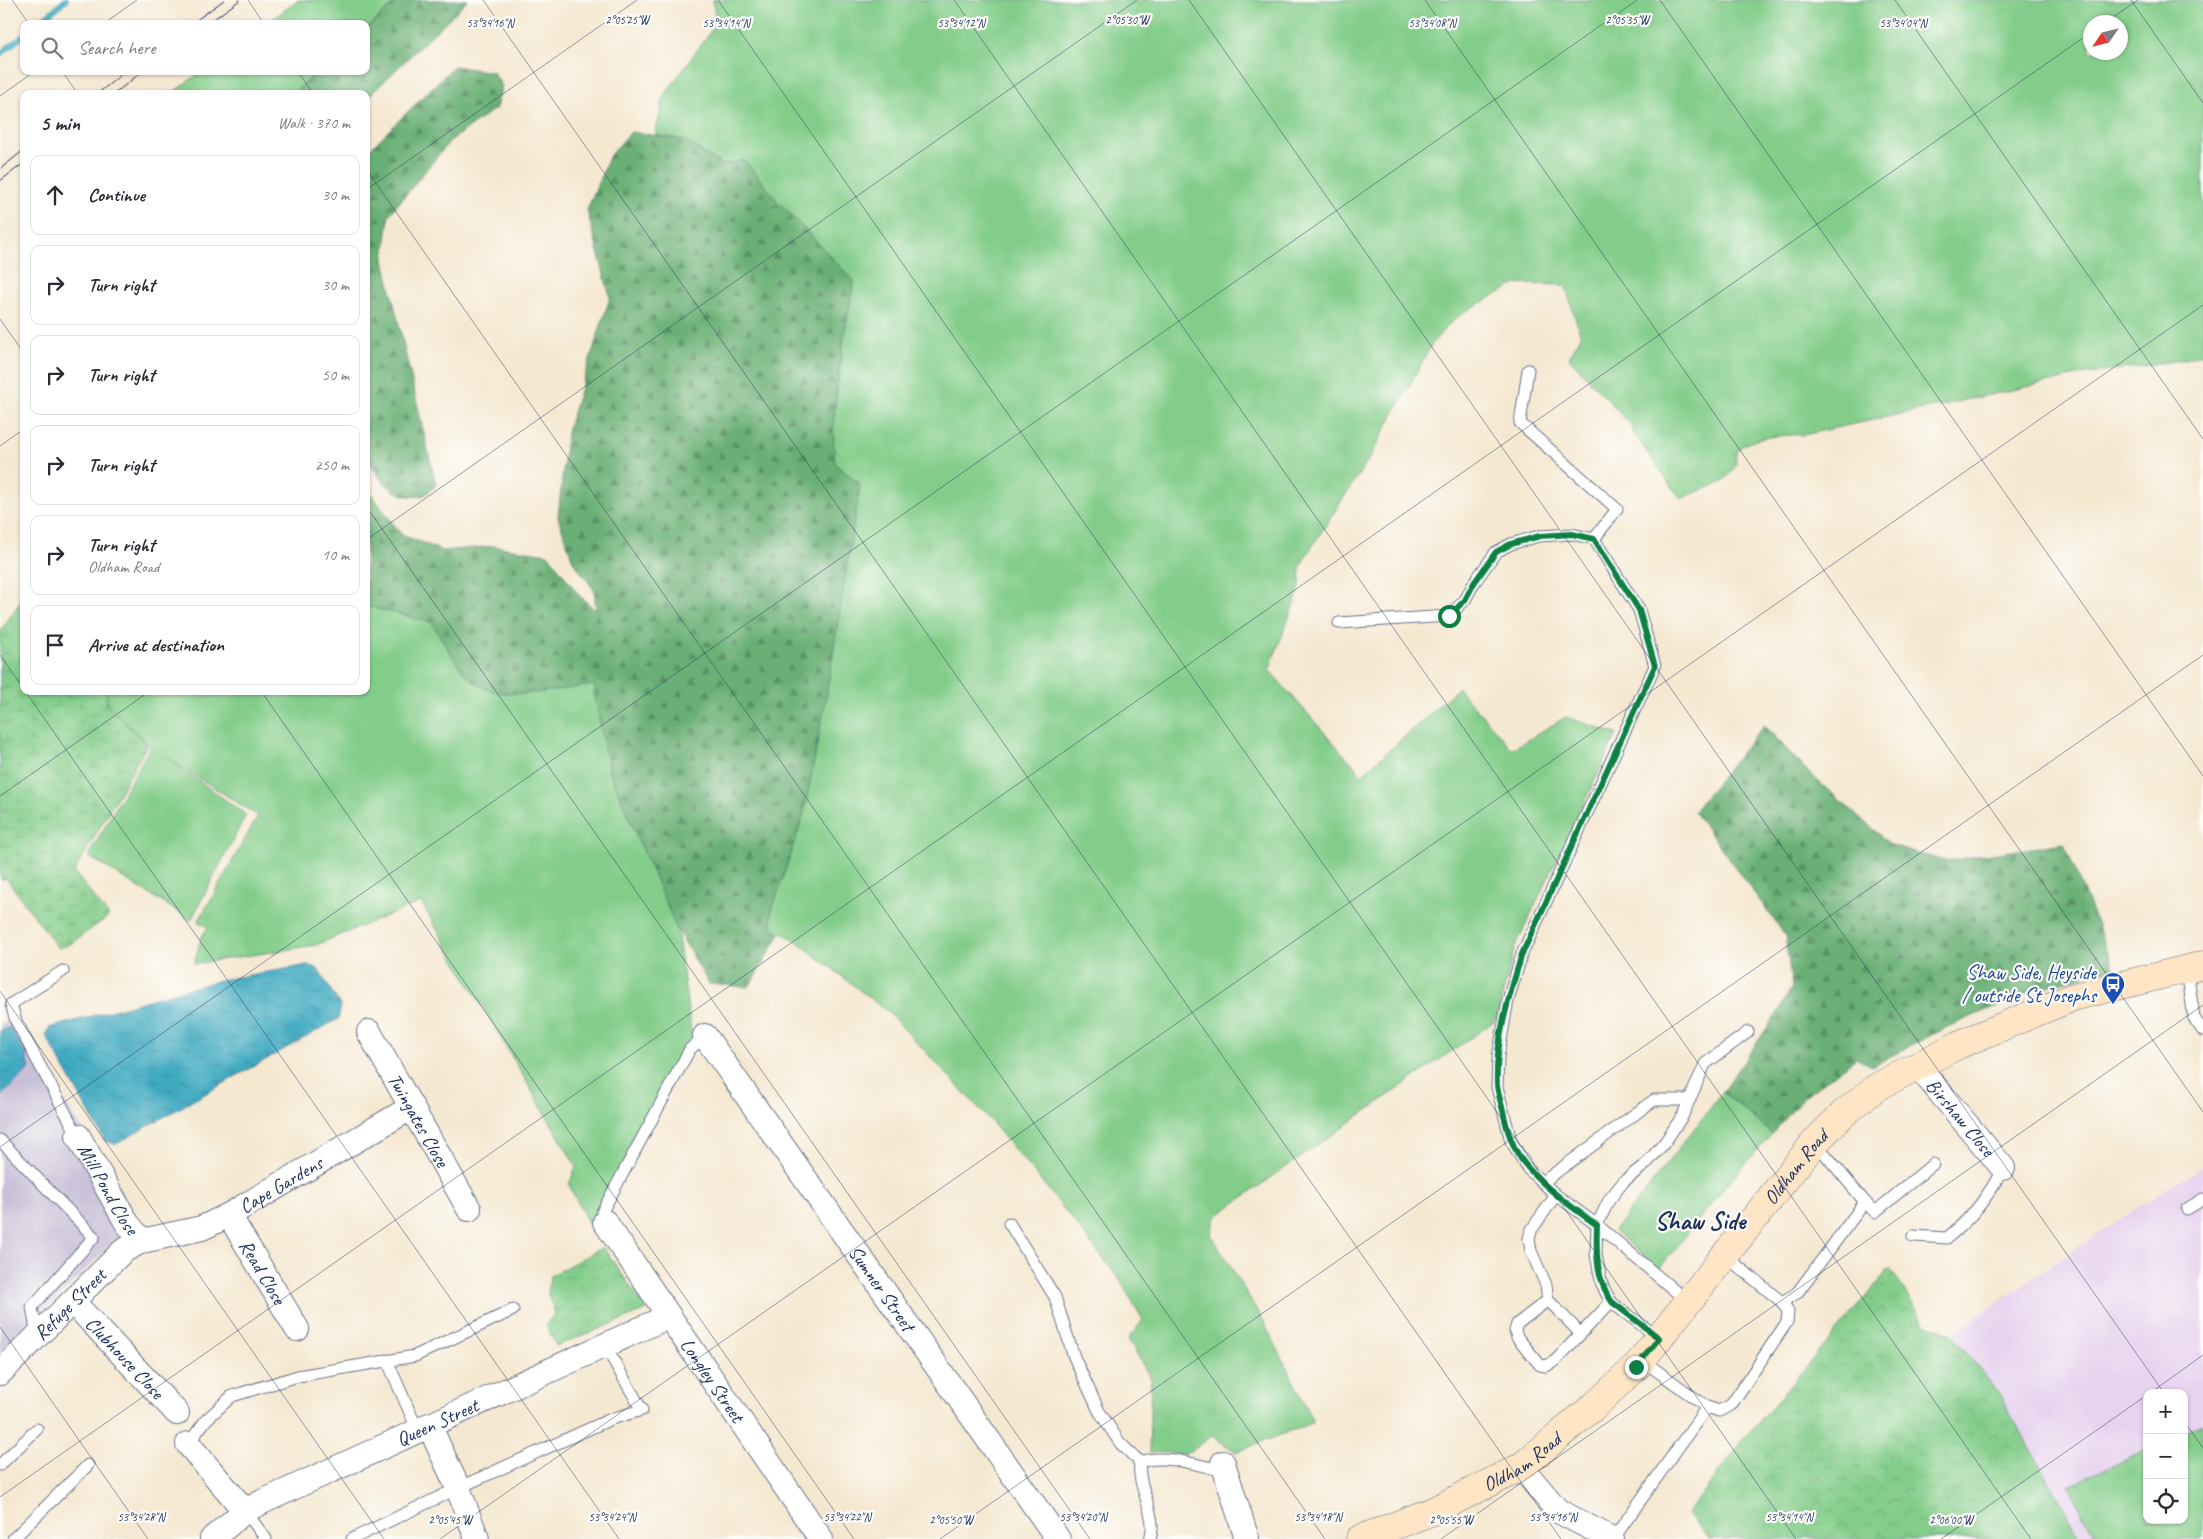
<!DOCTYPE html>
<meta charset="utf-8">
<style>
:root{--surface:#fff;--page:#f7f7f7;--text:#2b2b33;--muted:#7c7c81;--line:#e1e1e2}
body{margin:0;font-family:Caveat,sans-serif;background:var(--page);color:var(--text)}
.controls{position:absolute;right:15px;bottom:15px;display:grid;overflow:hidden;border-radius:10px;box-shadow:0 1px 4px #0004}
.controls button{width:45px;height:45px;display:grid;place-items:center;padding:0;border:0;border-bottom:1px solid var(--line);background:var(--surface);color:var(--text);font:25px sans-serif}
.compass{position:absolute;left:2083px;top:15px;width:45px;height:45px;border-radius:50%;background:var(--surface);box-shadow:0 1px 4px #0004;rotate:235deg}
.stop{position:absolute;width:15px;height:15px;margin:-11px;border:4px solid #0b8043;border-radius:50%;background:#fff}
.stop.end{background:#0b8043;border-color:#fff;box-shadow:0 1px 5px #0008}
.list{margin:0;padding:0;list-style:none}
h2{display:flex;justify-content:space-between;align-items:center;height:65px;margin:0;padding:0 20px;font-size:21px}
h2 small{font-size:16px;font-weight:400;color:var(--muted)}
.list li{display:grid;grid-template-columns:32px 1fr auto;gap:15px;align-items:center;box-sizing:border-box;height:80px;margin:0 10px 10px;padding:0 10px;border:1px solid var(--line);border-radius:10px}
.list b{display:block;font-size:19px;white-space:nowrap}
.list p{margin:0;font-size:16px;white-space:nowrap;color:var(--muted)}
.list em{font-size:16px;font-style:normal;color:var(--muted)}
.icon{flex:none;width:28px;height:28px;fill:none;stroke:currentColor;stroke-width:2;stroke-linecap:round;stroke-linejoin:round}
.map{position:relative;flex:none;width:2203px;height:1539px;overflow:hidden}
.search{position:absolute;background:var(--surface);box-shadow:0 1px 4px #0004;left:20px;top:20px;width:350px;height:55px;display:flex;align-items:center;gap:12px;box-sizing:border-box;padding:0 18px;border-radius:10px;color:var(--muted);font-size:19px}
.panel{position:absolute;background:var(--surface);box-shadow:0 1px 4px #0004;left:20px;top:90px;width:350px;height:605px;border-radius:10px}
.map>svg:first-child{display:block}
.built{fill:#e7d2ef;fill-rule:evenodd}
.industrial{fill:#c8bfd8}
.grass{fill:#83cd8a;stroke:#4f7e74;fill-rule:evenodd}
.forest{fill:url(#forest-firs);stroke:#42706a}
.wetland{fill:url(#wetland-marsh);stroke:#4f7e74}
.park{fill:url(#park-crowns);stroke:#4f7e74}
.water{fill:url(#water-ripples);stroke:#2e6c90}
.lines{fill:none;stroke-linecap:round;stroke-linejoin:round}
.stream{stroke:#41aac1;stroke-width:6}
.service-casing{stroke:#677086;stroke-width:13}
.minor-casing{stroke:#677086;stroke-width:26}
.secondary-casing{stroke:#677086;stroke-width:29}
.service{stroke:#fff;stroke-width:11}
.minor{stroke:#fff;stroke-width:24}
.secondary{stroke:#fde5c5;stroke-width:28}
.tram{stroke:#1b2f5e;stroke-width:1}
.route{stroke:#0b8043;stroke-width:6}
.ticks{fill:none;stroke:#1b2f5e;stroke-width:1;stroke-opacity:0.45}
.labels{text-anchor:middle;stroke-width:4.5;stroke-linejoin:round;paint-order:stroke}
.transit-label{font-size:20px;fill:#164399;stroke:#fdfcf7;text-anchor:end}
.street-label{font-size:20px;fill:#1b2f5e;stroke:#fdfcf7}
.district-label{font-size:25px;font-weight:bold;fill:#1b2f5e;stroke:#fdfcf7}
.ticks-label{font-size:12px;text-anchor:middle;fill:#1b2f5e;stroke:#fdfcf7;stroke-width:4.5;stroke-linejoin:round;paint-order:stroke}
</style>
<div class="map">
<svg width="2203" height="1539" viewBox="0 0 2203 1539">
<defs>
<pattern id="forest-firs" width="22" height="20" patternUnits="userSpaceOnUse" patternTransform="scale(1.25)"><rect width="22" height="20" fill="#6ab076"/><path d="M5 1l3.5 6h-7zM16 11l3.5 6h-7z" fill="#569064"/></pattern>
<pattern id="wetland-marsh" width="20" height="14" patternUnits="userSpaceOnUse" patternTransform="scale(1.25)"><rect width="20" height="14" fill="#83cd8a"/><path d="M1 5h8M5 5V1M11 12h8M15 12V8" fill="none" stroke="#71b07a"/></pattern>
<pattern id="park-crowns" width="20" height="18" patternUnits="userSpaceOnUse" patternTransform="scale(1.25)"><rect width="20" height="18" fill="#83cd8a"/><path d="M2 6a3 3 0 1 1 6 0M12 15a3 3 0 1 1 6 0" fill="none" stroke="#71b07a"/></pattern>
<pattern id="water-ripples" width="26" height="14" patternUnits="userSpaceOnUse" patternTransform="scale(1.25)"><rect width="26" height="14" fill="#41aac1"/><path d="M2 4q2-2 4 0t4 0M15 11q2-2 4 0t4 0" fill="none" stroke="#368ba0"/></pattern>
</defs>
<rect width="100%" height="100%" fill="#fdfcf7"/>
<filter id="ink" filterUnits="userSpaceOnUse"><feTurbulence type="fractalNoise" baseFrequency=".02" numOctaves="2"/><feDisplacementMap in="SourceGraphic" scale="10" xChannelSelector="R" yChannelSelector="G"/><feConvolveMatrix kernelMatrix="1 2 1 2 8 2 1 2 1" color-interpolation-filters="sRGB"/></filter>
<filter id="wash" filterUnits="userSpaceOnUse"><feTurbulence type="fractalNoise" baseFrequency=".0096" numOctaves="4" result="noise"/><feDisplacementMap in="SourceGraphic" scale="20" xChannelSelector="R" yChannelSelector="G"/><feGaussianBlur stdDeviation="1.12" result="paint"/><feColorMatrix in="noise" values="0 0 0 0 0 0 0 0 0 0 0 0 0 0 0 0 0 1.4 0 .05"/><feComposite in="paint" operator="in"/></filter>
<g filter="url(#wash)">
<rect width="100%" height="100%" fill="#f5e8d1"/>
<path class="built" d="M 2203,1166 L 2203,1539 L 2082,1539 L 1997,1391 L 1952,1334 L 2097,1234 ZM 2147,1393 L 2184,1393 L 2184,1520 L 2147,1520 Z"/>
<path class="industrial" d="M 11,1021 L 107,1165 L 137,1219 L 0,1355 L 0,1024 Z"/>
<g class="grass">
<path d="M 298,0 L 398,0 L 366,29 L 366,24 L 266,24 Z"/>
<path d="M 713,0 L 2203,0 L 2203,354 L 2180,360 L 2082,375 L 1803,435 C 1789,434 1740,437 1736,454 C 1735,457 1736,459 1736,462 C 1735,468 1731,474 1726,478 C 1721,484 1690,494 1681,499 L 1634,434 L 1631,425 L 1569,358 L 1581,336 L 1565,285 L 1516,284 L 1464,312 L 1447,326 L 1432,344 L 1370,457 L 1304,559 L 1300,569 L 1300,588 L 1269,670 L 1362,775 L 1458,688 L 1512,749 L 1566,717 L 1617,734 L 1515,947 L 1496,1020 L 1215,1217 L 1211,1234 L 1264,1322 L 1314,1422 L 1236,1452 L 1212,1436 L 1184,1455 L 1156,1451 L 1149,1454 L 1151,1379 L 1128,1339 L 1143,1320 L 1120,1280 L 1048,1189 L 990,1120 L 888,1012 L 795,940 L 773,928 L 770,920 L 772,910 L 804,813 L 826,697 L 860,484 L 835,464 L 832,431 L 844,336 L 854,281 L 776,199 L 744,160 L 722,165 L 684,140 L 655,135 L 664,96 L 716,24 ZM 2090,22 L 2120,22 L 2120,52 L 2090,52 Z"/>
<path d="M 202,71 L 318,71 L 293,94 L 171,94 Z"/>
<path d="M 366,606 L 431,622 L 466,675 L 521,694 L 595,685 L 609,771 L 677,929 L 692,1039 L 590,1227 L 569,1185 L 576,1166 L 421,902 L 316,945 L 194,964 L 201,938 L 208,927 L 198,922 L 258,816 L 165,756 L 246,815 L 191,920 L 88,856 L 150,747 L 108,705 L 106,691 L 366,691 Z"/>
<path d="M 1723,1092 L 1772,1134 L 1725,1187 L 1659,1269 L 1614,1231 Z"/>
<path d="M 2203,1423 L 2203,1539 L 2096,1539 L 2068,1486 L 2147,1450 L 2147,1520 L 2184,1520 L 2184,1432 Z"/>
</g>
<g class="forest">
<path d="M 398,0 L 468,0 L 366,99 L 366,94 L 293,94 L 318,71 L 366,71 L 366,29 Z"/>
<path d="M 454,66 L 493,72 L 502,86 L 496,108 L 450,141 L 389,215 L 384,260 L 436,485 C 432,488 428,494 424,495 C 396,504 372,474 366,451 L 366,153 Z"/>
<path d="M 631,132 L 684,140 L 722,165 L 744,160 L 776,199 L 854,281 C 844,340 829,403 835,464 L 860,484 L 826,697 L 804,813 L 772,910 C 770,921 771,926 780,934 L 749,987 L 709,984 L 677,929 L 609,771 L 594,692 L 595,685 C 558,688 493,708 465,674 C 454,660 442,638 431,622 L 366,606 L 366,487 L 401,534 L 442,551 L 494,546 L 548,554 L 578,594 L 596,611 L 594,590 L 573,561 L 558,517 L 567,431 L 610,297 L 587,210 L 610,155 Z"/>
<path d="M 1764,725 L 1811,775 L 1891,845 L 1945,861 L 2064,843 L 2114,967 L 2034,990 L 1945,1028 L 1872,1066 L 1856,1058 L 1803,1098 L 1772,1134 L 1723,1092 L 1780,1009 L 1792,987 L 1785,935 L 1694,811 Z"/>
</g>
<path class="wetland" d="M 24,596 L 24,691 L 106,691 L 108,705 L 147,745 L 74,872 L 109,916 L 69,945 L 58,948 L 6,878 L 2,880 L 0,876 L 0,632 Z"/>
<g class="park">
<path d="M 603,1247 L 647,1310 L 556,1346 L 546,1325 L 555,1313 L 548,1295 L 550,1276 Z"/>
<path d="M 1890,1268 L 1925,1323 L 1952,1334 L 1997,1391 L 2082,1539 L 1710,1539 L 1687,1514 L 1741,1443 Z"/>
</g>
<g class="water">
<path d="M 308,965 L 318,969 L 341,1007 L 338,1019 L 116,1144 L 105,1141 L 46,1036 L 49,1028 L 220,980 Z"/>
<path d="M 10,1027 L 26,1055 L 30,1068 L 0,1097 L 0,1031 Z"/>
</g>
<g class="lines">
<g class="stream">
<path d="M 37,24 L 66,0"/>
<path d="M 0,54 L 24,35"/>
</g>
</g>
</g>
<g filter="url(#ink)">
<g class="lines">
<g class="service-casing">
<g id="service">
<path d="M 1528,370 L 1520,423 L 1617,509 L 1594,539 L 1639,610 L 1655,666 L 1522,954 L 1508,1000 L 1498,1057 L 1497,1087 L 1511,1141 L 1528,1169 L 1556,1195 L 1597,1225 L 1687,1301"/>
<path d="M 1339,623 L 1449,616 L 1465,600 L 1474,583 L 1496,552 L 1511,544 L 1539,536 L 1572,534 L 1594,539"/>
<path d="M 2187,970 L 2194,1018 L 2203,1031"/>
<path d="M 63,971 L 11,1004 L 16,1021 L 78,1136"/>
<path d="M 0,1140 L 94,1237 L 32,1307 L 37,1336"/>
<path d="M 1543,1182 L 1654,1100 L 1689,1100"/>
<path d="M 1556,1195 L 1532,1229 L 1529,1238 L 1531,1251 L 1546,1285 L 1548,1300 L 1580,1333"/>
<path d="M 1865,1202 L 1875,1212 L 1933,1164"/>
<path d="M 2187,1209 L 2203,1199"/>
<path d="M 605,1222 L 602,1212 L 690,1049 L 705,1036"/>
<path d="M 1009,1223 L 1055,1297 L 1074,1357 L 1099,1411 L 1120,1443 L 1140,1462"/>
<path d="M 1913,1236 L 1947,1238 C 1973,1216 1987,1199 2003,1168"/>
<path d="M 1548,1300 L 1517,1324 L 1515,1331 L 1517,1337 L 1540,1365 L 1546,1366 L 1555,1361 L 1611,1302"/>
<path d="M 1782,1302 L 1797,1293 L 1865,1202 L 1815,1142"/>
<path d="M 1659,1338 L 1611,1302 L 1602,1285 L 1596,1255 L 1597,1225 L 1609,1200 L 1624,1181 L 1646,1164 L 1665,1142 L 1683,1115 L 1705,1064 L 1748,1032"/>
<path d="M 387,1360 L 418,1431"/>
<path d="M 1642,1360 L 1707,1407 L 1719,1411 L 1731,1405 L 1787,1322 L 1788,1311 L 1782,1302 L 1724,1255"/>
<path d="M 188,1444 L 206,1420 L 232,1396 L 298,1376 L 415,1356 L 513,1310"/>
<path d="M 1140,1462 C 1163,1453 1201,1466 1225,1471"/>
<path d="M 1140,1462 C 1136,1487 1159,1516 1150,1539"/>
<path d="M 0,1465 L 37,1429"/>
<path d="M 245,1511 L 266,1539"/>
<path d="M 13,1539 L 88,1465"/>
<path d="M 352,1539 L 458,1488 L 611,1419 L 642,1410 L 604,1344"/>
<path d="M 1613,1539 L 1707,1407"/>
</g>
</g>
<g class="minor-casing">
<g id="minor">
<path id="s1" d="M 369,1032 L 469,1209"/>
<path id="s2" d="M 705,1036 L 1058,1539"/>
<path id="s3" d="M 1917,1065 L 2003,1168"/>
<path id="s4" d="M 78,1136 L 127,1223 L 142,1241"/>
<path id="s5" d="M 229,1215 L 297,1329"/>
<path id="s6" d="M 605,1222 L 821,1539"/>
<path id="s7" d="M 73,1302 L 177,1413"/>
<path id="s8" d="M 0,1373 L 123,1251 L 142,1241 L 202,1228 L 229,1215 L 412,1107"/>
<path d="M 429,1425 L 458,1488 L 477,1539"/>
<path d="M 188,1444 L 245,1511"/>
<path d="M 1223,1463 L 1247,1539"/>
<path d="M 1521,1467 L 1558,1511 L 1612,1539"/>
<path id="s9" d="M 212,1539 L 245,1511 L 262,1502 L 669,1316"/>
</g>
</g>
<g class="secondary-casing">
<g id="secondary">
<path id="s10" d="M 1360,1539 L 1433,1511 L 1521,1467 L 1592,1408 L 1636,1367 L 1815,1142 L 1843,1114 L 1877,1087 L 1958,1045 L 2073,997 L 2203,965"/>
</g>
</g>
<use href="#service" class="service"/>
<use href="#minor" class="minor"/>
<use href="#secondary" class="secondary"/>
<g class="tram">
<path d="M 191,24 L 224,0"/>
<path d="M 207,24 L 240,0"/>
<path d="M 97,94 L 126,71"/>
<path d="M 114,94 L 143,71"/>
<path d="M 0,169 L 24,150"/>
<path d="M 0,181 L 24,163"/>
</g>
</g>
</g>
<g class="lines" filter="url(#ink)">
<path class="route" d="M 1449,616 L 1465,600 L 1474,583 L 1496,552 L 1511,544 L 1540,536 L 1572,534 L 1594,539 L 1639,610 L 1655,666 L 1522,954 C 1509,996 1495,1040 1497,1085 C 1498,1095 1502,1105 1504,1115 C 1508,1135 1515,1154 1529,1169 C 1549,1191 1573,1208 1597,1225 C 1596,1252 1596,1280 1612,1302 L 1659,1338 L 1636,1367"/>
</g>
<path class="ticks" d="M 12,0 L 29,24M 248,0 L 264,24M 483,0 L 1561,1539M 718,0 L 1796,1539M 954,0 L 2031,1539M 1189,0 L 2164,1393M 1425,0 L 2203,1112M 1660,0 L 2203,776M 1895,0 L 2203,439M 2131,0 L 2203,103M 2106,22 L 2138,0M 103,24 L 137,0M 62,71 L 78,94M 298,71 L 313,94M 0,96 L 35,71M 366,169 L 1325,1539M 366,190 L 637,0M 0,319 L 24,353M 0,446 L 24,429M 366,506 L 1090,1539M 366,540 L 1137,0M 0,655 L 24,689M 25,691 L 619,1539M 261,691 L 854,1539M 0,796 L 150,691M 0,991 L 384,1539M 0,1147 L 1637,0M 0,1327 L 148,1539M 2150,1393 L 2203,1355M 2184,1421 L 2203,1448M 0,1497 L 2090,33M 440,1539 L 2203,305M 940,1539 L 2203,655M 1441,1539 L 2203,1005M 1941,1539 L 2147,1395"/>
<defs>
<g id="bus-pin" transform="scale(1.25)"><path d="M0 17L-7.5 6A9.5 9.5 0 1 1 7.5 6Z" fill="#1a4fb4" stroke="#fdfcf7"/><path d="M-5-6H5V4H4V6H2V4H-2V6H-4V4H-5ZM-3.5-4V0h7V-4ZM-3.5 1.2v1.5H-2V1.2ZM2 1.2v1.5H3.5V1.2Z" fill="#fff"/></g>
</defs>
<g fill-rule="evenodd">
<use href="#bus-pin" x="2113" y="984"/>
</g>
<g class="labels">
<g class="transit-label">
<text x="2096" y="979">Shaw Side, Heyside<tspan x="2096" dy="23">/ outside St Josephs</tspan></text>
</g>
<g class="street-label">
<text dy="7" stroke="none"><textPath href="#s3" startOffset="68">Birshaw Close</textPath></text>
<text dy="7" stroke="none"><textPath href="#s1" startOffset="101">Twingates Close</textPath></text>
<text dy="7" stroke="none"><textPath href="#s10" startOffset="585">Oldham Road</textPath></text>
<text dy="7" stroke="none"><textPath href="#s8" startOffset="346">Cape Gardens</textPath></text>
<text dy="7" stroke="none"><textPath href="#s4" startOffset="61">Mill Pond Close</textPath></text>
<text dy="7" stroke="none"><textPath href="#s5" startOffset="66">Read Close</textPath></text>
<text dy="7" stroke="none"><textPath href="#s2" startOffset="308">Sumner Street</textPath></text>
<text dy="7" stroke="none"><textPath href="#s8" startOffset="98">Refuge Street</textPath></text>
<text dy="7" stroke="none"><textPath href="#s7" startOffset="76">Clubhouse Close</textPath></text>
<text dy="7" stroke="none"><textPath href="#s6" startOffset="191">Longley Street</textPath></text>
<text dy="7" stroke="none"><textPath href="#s9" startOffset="255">Queen Street</textPath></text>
<text dy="7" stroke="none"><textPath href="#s10" startOffset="180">Oldham Road</textPath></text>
</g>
<g class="district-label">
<text x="1700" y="1229">Shaw Side</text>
</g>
</g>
<g class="ticks-label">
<text x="627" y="24">2°05'25"W</text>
<text x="1627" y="24">2°05'35"W</text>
<text x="1127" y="24">2°05'30"W</text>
<text x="1432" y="27">53°34'08"N</text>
<text x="1903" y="27">53°34'04"N</text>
<text x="490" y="27">53°34'16"N</text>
<text x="726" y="27">53°34'14"N</text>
<text x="961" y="27">53°34'12"N</text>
<text x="141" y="1521">53°34'28"N</text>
<text x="612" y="1521">53°34'24"N</text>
<text x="847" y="1521">53°34'22"N</text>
<text x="1083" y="1521">53°34'20"N</text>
<text x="1318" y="1521">53°34'18"N</text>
<text x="1553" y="1521">53°34'16"N</text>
<text x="1789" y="1521">53°34'14"N</text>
<text x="450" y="1524">2°05'45"W</text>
<text x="951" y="1524">2°05'50"W</text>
<text x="1451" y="1524">2°05'55"W</text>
<text x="1951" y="1524">2°06'00"W</text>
</g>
</svg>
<div class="controls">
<button>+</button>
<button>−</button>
<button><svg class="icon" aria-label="locate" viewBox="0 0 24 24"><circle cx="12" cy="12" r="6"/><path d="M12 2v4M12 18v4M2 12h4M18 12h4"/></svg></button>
</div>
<svg class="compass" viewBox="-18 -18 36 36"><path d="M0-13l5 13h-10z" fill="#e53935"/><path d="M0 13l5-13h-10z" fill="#7c7c81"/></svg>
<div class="stop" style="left:1449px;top:616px"></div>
<div class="stop end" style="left:1636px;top:1367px"></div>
<div class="search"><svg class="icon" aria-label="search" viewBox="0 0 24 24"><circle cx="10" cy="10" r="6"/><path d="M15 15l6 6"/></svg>Search here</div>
<section class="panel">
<h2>5 min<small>Walk · 370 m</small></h2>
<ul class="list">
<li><svg class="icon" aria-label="ahead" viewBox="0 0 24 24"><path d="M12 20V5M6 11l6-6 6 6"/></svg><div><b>Continue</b></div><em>30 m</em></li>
<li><svg class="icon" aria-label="right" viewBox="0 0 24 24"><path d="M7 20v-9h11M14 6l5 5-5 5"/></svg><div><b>Turn right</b></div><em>30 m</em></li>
<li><svg class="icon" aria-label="right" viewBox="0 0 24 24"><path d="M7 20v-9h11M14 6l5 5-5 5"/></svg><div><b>Turn right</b></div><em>50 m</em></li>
<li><svg class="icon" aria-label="right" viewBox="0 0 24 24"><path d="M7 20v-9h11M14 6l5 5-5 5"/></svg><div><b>Turn right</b></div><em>250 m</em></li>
<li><svg class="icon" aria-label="right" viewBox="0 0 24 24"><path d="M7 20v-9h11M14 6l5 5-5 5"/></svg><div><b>Turn right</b><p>Oldham Road</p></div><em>10 m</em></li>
<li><svg class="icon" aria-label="arrive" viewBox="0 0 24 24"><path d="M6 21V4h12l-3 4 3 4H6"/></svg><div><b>Arrive at destination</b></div></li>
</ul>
</section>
</div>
